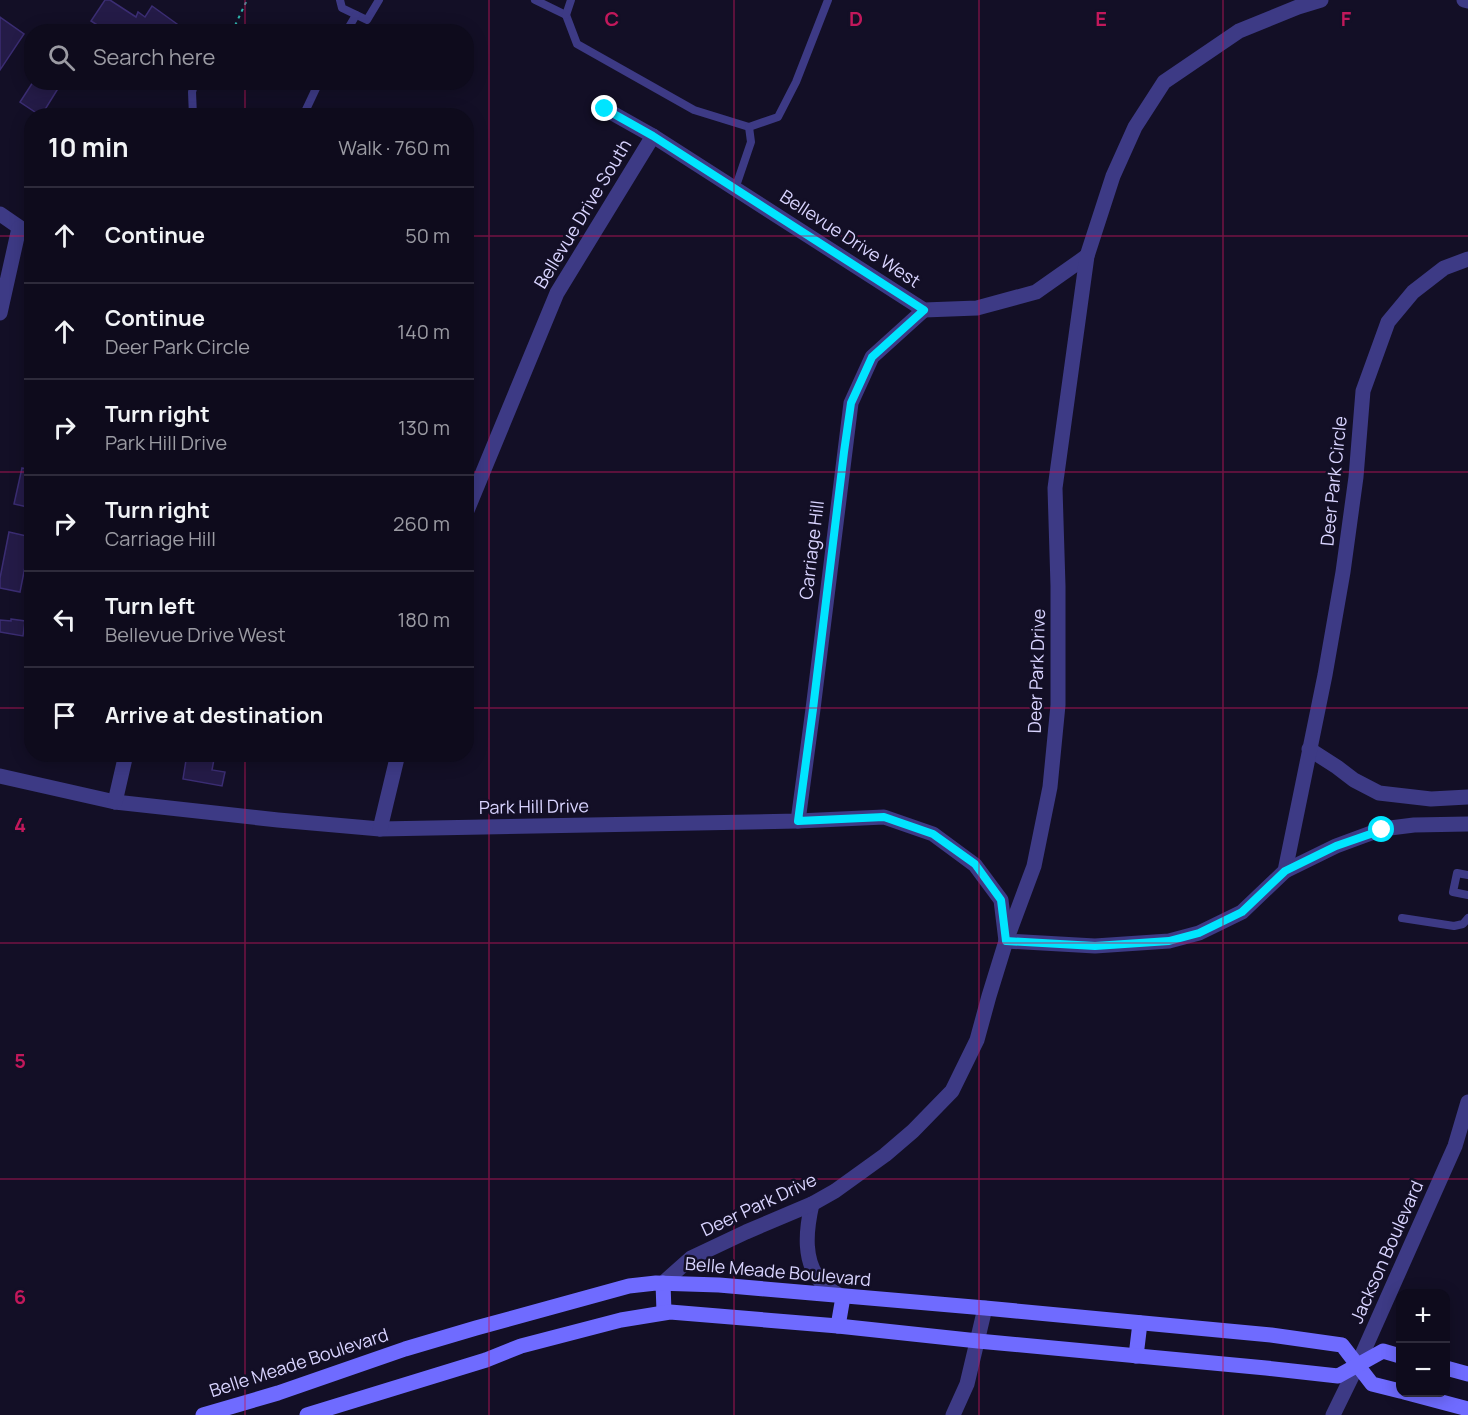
<!DOCTYPE html>
<meta charset="utf-8">
<style>
:root{--surface:#0e0b1c;--page:#1c1929;--text:#f1f3f6;--muted:#9b9ba3;--line:#2e2b3b}
body{margin:0;font-family:Manrope,sans-serif;background:var(--page);color:var(--text)}
.controls{position:absolute;right:18px;bottom:18px;display:grid;overflow:hidden;border-radius:12px;box-shadow:0 3px 15px #0003}
.controls button{width:54px;height:54px;display:grid;place-items:center;padding:0;border:0;border-bottom:2px solid var(--line);background:var(--surface);color:var(--text);font:30px sans-serif}
.stop{position:absolute;width:18px;height:18px;margin:-14px;border:4px solid #00e5ff;border-radius:50%;background:#fff}
.stop.end{background:#00e5ff;border-color:#fff;box-shadow:0 2px 6px #0008}
.list{margin:0;padding:0;list-style:none}
h2{display:flex;justify-content:space-between;align-items:center;height:78px;margin:0;padding:0 24px;font-size:26px}
h2 small{font-size:20px;font-weight:400;color:var(--muted)}
.list li{display:grid;grid-template-columns:39px 1fr auto;gap:18px;align-items:center;box-sizing:border-box;height:96px;padding:0 24px;border-top:2px solid var(--line)}
.list b{display:block;font-size:22px;white-space:nowrap}
.list p{margin:0;font-size:20px;white-space:nowrap;color:var(--muted)}
.list em{font-size:20px;font-style:normal;color:var(--muted)}
.icon{flex:none;width:33px;height:33px;fill:none;stroke:currentColor;stroke-width:2;stroke-linecap:round;stroke-linejoin:round}
.map{position:relative;flex:none;width:1468px;height:1415px;overflow:hidden}
.search{position:absolute;background:var(--surface);box-shadow:0 3px 15px #0003;left:24px;top:24px;width:450px;height:66px;display:flex;align-items:center;gap:15px;box-sizing:border-box;padding:0 21px;border-radius:24px;color:var(--muted);font-size:22px}
.panel{position:absolute;background:var(--surface);box-shadow:0 3px 15px #0003;left:24px;top:108px;width:450px;height:654px;border-radius:24px}
.map>svg:first-child{display:block}
.building{fill:#241b47;stroke:#3b2d73;stroke-width:1.5}
.lines{fill:none;stroke-linecap:round;stroke-linejoin:round}
.path{stroke:#2fb8b0;stroke-width:2;stroke-dasharray:3 4.5;stroke-linecap:butt}
.service{stroke:#3d3a85;stroke-width:8}
.minor{stroke:#3d3a85;stroke-width:15}
.tertiary{stroke:#3d3a85;stroke-width:15}
.secondary{stroke:#6f6bff;stroke-width:15}
.route{stroke:#00e5ff;stroke-width:8}
.grid{fill:none;stroke:#c2185b;stroke-width:1.5;stroke-opacity:0.55}
.labels{text-anchor:middle;stroke-width:5;stroke-linejoin:round;paint-order:stroke}
.street-label{font-size:18px;fill:#d9d4ff;stroke:#130f26}
.grid-label{font-size:20px;text-anchor:middle;font-weight:bold;fill:#c2185b;stroke:#130f26;stroke-width:5;stroke-linejoin:round;paint-order:stroke}
</style>
<div class="map">
<svg width="1468" height="1415" viewBox="0 0 1468 1415">
<rect width="100%" height="100%" fill="#130f26"/>
<g class="building">
<path d="M 105,0 L 110,0 L 136,17 L 138,12 L 145,17 L 152,6 L 188,32 L 114,32 L 108,26 L 105,30 L 91,21 Z"/>
<path d="M 0,17 L 24,34 L 0,70 Z"/>
<path d="M 33,82 L 52,82 L 59,87 L 41,116 L 20,102 Z"/>
<path d="M 22,468 L 32,470 L 32,508 L 14,504 Z"/>
<path d="M 9,532 L 31,537 L 20,592 L 0,588 L 0,578 Z"/>
<path d="M 11,619 L 25,621 L 23,636 L 0,632 L 0,620 L 11,621 Z"/>
<path d="M 187,754 L 215,754 L 212,770 L 225,772 L 222,786 L 183,779 Z"/>
</g>
<g class="lines">
<path class="path" d="M 232,32 L 247,0"/>
<g class="service">
<path d="M 340,0 L 342,8 L 367,20 L 379,0"/>
<path d="M 535,0 L 566,15 L 577,44 L 694,110 L 749,127 L 778,117 L 796,82 L 828,0"/>
<path d="M 566,15 L 571,0"/>
<path d="M 346,32 L 356,15"/>
<path d="M 193,116 L 192,92 L 195,82"/>
<path d="M 303,116 L 319,82"/>
<path d="M 735,189 L 751,142 L 749,127"/>
<path d="M 1468,875 L 1457,873 L 1453,892 L 1468,895"/>
<path d="M 1402,918 L 1454,926 L 1463,924 L 1468,918"/>
</g>
<g class="minor">
<path d="M 1464,0 L 1468,1"/>
<path d="M 605,109 L 653,136 L 924,310 L 977,308 L 1036,292 L 1087,256"/>
<path d="M 0,214 L 32,236"/>
<path d="M 0,313 L 19,228"/>
<path d="M 466,513 L 557,293 L 653,136"/>
<path d="M 1309,749 L 1337,767 L 1354,780 L 1379,793 L 1431,799 L 1468,797"/>
<path d="M 0,776 L 115,802 L 278,820 L 380,829 L 798,821 L 884,817 L 933,834 L 975,865 L 1001,900 L 1006,941 L 1095,946 L 1169,941 L 1199,933 L 1242,912 L 1285,871 L 1325,675 L 1343,572 L 1356,477 L 1363,391 L 1388,322 L 1413,292 L 1444,268 L 1468,259"/>
<path d="M 115,802 L 126,754"/>
<path d="M 798,821 L 813,709 L 851,403 L 872,357 L 924,310"/>
<path d="M 380,829 L 398,754"/>
<path d="M 1285,871 L 1336,846 L 1382,829 L 1414,825 L 1468,824"/>
<path d="M 812,1204 C 806,1230 802,1263 823,1284 C 828,1290 836,1293 843,1297"/>
<path d="M 663,1283 L 691,1258 L 746,1232 L 812,1204 L 835,1191 L 885,1155 L 913,1131 L 952,1091 L 977,1040 L 989,996 L 1006,941 L 1034,866 L 1050,787 L 1058,705 L 1058,586 L 1055,488 L 1087,256 L 1113,176 L 1135,127 L 1164,82 L 1239,31 L 1298,7 L 1321,0"/>
<path d="M 953,1415 L 967,1384 L 985,1308"/>
</g>
<path class="tertiary" d="M 1333,1415 L 1357,1366 L 1455,1146 L 1468,1102"/>
<g class="secondary">
<path d="M 663,1283 L 664,1312"/>
<path d="M 838,1326 L 843,1297"/>
<path d="M 1136,1356 L 1140,1323"/>
<path d="M 1446,1368 L 1468,1374"/>
<path d="M 1404,1392 L 1468,1409"/>
<path d="M 203,1415 L 278,1393 L 405,1349 L 476,1328 L 629,1286 L 656,1283 L 719,1285 L 985,1308 L 1271,1335 L 1342,1345 L 1372,1384 L 1400,1391"/>
<path d="M 307,1415 L 486,1360 L 521,1346 L 621,1320 L 670,1312 L 838,1326 L 978,1341 L 1266,1368 L 1338,1376 L 1383,1351 L 1400,1356"/>
</g>
</g>
<g class="lines">
<path class="route" d="M 605,109 L 653,136 L 924,310 L 872,357 L 851,403 L 844,452 L 813,709 L 798,821 L 884,817 L 933,834 L 975,864 L 1001,900 L 1006,941 L 1095,946 L 1169,941 L 1199,933 L 1242,912 L 1285,871 L 1336,846 L 1382,830"/>
</g>
<path class="grid" d="M 245,0 L 245,32M 489,0 L 489,1415M 734,0 L 734,1415M 979,0 L 979,1415M 1223,0 L 1223,1415M 245,82 L 245,116M 0,236 L 32,236M 466,236 L 1468,236M 0,472 L 32,472M 466,472 L 1468,472M 0,708 L 32,708M 466,708 L 1468,708M 245,754 L 245,1415M 0,943 L 1468,943M 0,1179 L 1468,1179"/>
<g class="labels">
<g class="street-label">
<text transform="translate(583 214) rotate(-59)" y="6">Bellevue Drive South</text>
<text transform="translate(850 239) rotate(33)" y="6">Bellevue Drive West</text>
<text transform="translate(1334 481) rotate(-84)" y="6">Deer Park Circle</text>
<text transform="translate(812 550) rotate(-83)" y="6">Carriage Hill</text>
<text transform="translate(1037 671) rotate(-88)" y="6">Deer Park Drive</text>
<text transform="translate(534 807) rotate(-1)" y="6">Park Hill Drive</text>
<text transform="translate(759 1205) rotate(-25)" y="6">Deer Park Drive</text>
<text transform="translate(1387 1252) rotate(-66)" y="6">Jackson Boulevard</text>
<text transform="translate(778 1272) rotate(5)" y="6">Belle Meade Boulevard</text>
<text transform="translate(299 1363) rotate(-18)" y="6">Belle Meade Boulevard</text>
</g>
</g>
<g class="grid-label">
<text x="612" y="26">C</text>
<text x="856" y="26">D</text>
<text x="1101" y="26">E</text>
<text x="1346" y="26">F</text>
<text x="20" y="832">4</text>
<text x="20" y="1068">5</text>
<text x="20" y="1304">6</text>
</g>
</svg>
<div class="controls">
<button>+</button>
<button>−</button>
</div>
<div class="stop" style="left:1382px;top:830px"></div>
<div class="stop end" style="left:605px;top:109px"></div>
<div class="search"><svg class="icon" aria-label="search" viewBox="0 0 24 24"><circle cx="10" cy="10" r="6"/><path d="M15 15l6 6"/></svg>Search here</div>
<section class="panel">
<h2>10 min<small>Walk · 760 m</small></h2>
<ul class="list">
<li><svg class="icon" aria-label="ahead" viewBox="0 0 24 24"><path d="M12 20V5M6 11l6-6 6 6"/></svg><div><b>Continue</b></div><em>50 m</em></li>
<li><svg class="icon" aria-label="ahead" viewBox="0 0 24 24"><path d="M12 20V5M6 11l6-6 6 6"/></svg><div><b>Continue</b><p>Deer Park Circle</p></div><em>140 m</em></li>
<li><svg class="icon" aria-label="right" viewBox="0 0 24 24"><path d="M7 20v-9h11M14 6l5 5-5 5"/></svg><div><b>Turn right</b><p>Park Hill Drive</p></div><em>130 m</em></li>
<li><svg class="icon" aria-label="right" viewBox="0 0 24 24"><path d="M7 20v-9h11M14 6l5 5-5 5"/></svg><div><b>Turn right</b><p>Carriage Hill</p></div><em>260 m</em></li>
<li><svg class="icon" aria-label="left" viewBox="0 0 24 24"><path d="M17 20v-9H6M10 6l-5 5 5 5"/></svg><div><b>Turn left</b><p>Bellevue Drive West</p></div><em>180 m</em></li>
<li><svg class="icon" aria-label="arrive" viewBox="0 0 24 24"><path d="M6 21V4h12l-3 4 3 4H6"/></svg><div><b>Arrive at destination</b></div></li>
</ul>
</section>
</div>
